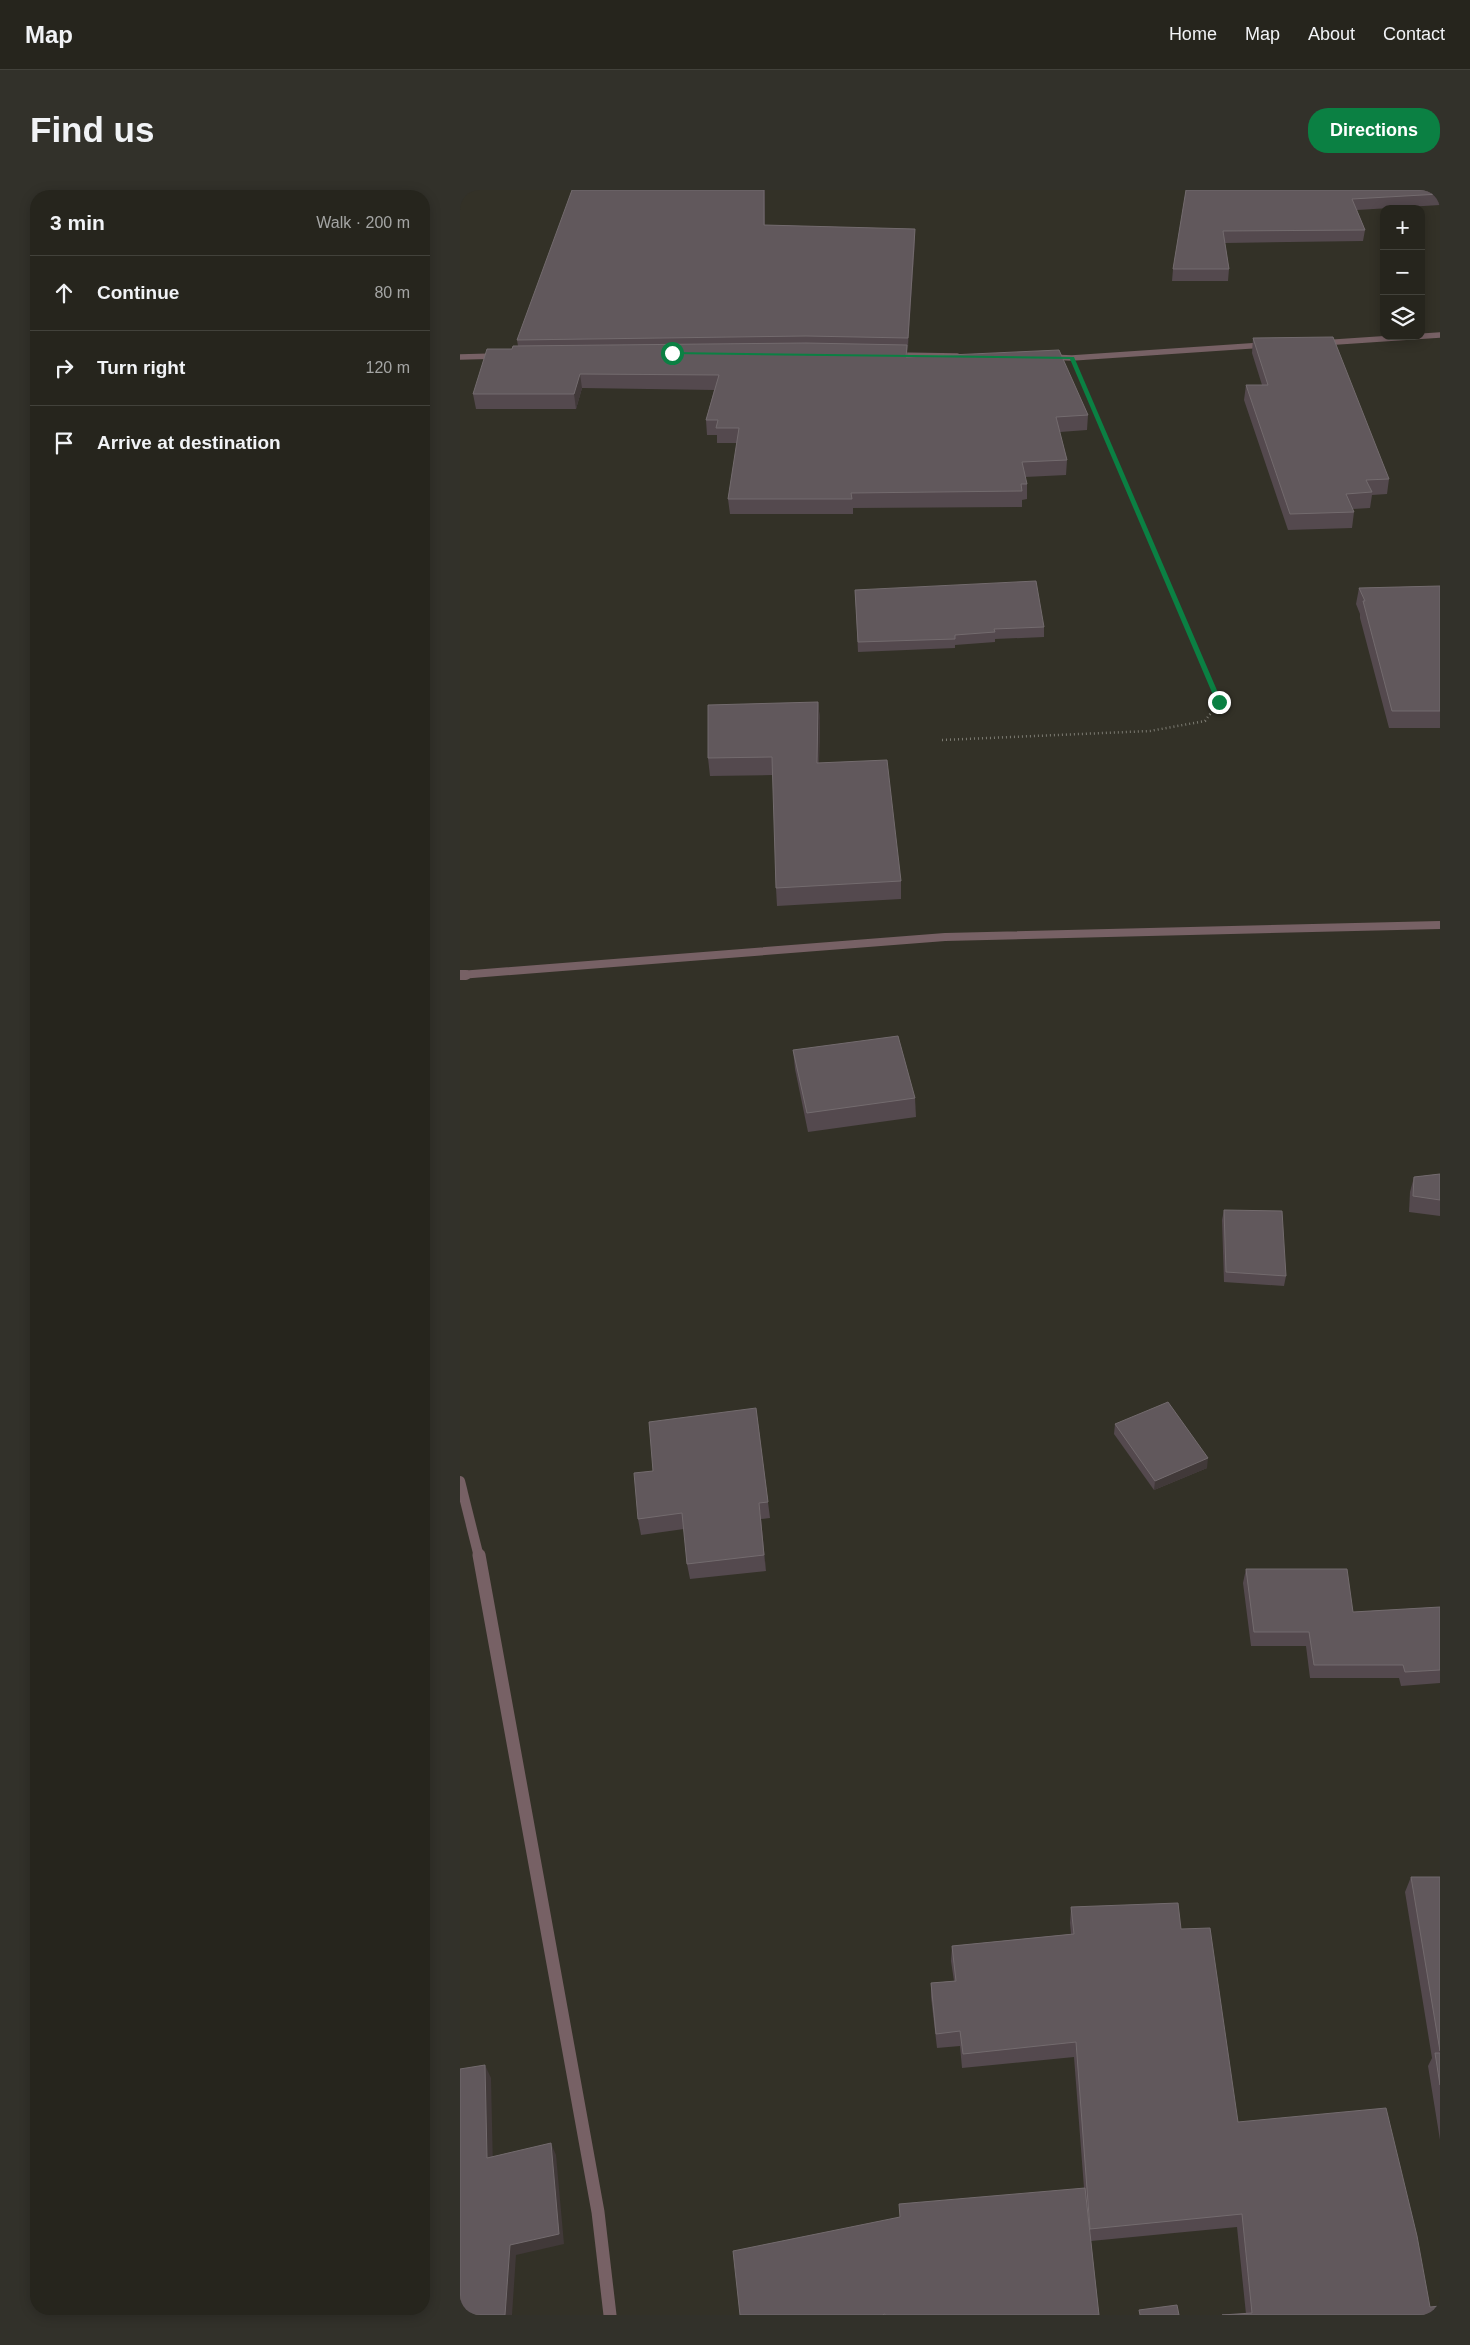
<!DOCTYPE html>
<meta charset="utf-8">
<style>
:root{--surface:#26251d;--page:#32312a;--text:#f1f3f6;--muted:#a4a5a4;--line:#42423b;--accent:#0b8043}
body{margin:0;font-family:Arial,sans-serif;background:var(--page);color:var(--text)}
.controls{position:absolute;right:15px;top:15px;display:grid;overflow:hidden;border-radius:10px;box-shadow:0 2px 12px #0003}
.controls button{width:45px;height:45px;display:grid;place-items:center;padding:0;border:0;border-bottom:1px solid var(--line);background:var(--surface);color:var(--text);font:25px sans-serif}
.stop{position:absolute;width:15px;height:15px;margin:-11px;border:4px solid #0b8043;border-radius:50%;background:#fff}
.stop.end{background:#0b8043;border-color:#fff;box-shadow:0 1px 5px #0008}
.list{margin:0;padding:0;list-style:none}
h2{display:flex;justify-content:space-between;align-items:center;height:65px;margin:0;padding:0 20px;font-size:21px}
h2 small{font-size:16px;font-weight:400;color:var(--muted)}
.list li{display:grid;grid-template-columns:32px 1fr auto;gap:15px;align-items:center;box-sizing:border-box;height:75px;padding:0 20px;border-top:1px solid var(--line)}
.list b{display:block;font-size:19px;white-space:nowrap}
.list em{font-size:16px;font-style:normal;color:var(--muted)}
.icon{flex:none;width:28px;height:28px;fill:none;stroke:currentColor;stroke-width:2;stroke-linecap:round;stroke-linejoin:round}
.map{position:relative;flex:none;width:980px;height:2125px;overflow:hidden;border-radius:20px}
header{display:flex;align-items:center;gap:30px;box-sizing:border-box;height:70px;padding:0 25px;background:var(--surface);border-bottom:1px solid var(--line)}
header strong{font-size:24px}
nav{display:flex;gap:28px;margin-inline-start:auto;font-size:18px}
.intro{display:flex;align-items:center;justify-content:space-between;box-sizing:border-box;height:120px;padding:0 30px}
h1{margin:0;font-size:35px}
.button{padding:12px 22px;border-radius:20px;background:var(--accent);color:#fff;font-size:18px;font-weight:700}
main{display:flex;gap:30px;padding:0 30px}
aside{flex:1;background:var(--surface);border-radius:20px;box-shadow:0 2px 12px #0003}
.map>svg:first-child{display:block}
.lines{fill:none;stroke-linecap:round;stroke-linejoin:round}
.path-far1{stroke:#7c7b72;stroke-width:2;stroke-dasharray:0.5 2.5;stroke-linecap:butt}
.path{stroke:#7c7b72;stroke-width:2.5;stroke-dasharray:1 3;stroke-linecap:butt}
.minor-far3{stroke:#776165;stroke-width:5.5}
.minor-far2{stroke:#776165;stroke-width:8}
.minor-far1{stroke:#776165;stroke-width:10}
.minor{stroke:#776165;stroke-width:13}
.wall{fill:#54494e}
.shaded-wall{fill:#413939}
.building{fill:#61585c;stroke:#736b6e}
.route{fill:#0b8043}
</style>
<header>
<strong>Map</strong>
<nav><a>Home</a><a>Map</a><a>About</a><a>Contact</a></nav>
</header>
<div class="intro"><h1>Find us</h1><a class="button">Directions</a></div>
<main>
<aside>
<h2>3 min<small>Walk · 200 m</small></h2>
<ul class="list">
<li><svg class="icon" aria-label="ahead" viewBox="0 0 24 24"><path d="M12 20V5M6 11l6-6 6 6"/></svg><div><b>Continue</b></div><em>80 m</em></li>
<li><svg class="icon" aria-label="right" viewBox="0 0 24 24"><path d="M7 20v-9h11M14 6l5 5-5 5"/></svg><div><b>Turn right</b></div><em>120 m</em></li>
<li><svg class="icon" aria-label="arrive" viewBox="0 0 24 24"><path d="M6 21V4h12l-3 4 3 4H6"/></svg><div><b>Arrive at destination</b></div></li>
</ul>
</aside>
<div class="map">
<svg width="980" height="2125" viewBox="0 0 980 2125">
<rect width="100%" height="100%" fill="#333127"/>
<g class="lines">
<path class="path-far1" d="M 627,203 L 686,341"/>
<path class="path" d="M 482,550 L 690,541 L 745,531 L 759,512 L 685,340"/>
<g class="minor-far3">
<path d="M 861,153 L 980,145"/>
<path d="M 434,165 L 497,166"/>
<path d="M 0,167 L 37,166"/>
<path d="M 589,167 L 612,168 L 804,155"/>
</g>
<path class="minor-far2" d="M 0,785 L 485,747 L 980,735"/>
<g class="minor-far1">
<path d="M 0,785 L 6,785"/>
<path d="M 0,1291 L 19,1367"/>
</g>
<path class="minor" d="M 19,1365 L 138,2022 L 150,2125"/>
</g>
<g class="wall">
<path d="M 305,0 L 305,35 L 455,39 L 455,50 L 447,167 L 628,225 L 627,240 L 600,242 L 607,270 L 606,285 L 565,287 L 567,294 L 567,309 L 562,310 L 562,317 L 393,318 L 393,324 L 270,324 L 268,309 L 277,253 L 257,253 L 257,245 L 247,245 L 246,230 L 254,200 L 122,198 L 116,219 L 16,219 L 13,204 L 52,159 L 58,156 L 57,150 Z"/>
<path d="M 726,0 L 980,0 L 980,15 L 897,20 L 905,40 L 903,51 L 765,53 L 769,79 L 768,91 L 712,91 L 713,79 Z"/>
<path d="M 793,148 L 929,289 L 927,304 L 912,305 L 910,318 L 893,319 L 894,322 L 892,338 L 828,340 L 784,210 L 786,195 L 802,195 L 792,163 Z"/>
<path d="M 980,396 L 980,538 L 929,538 L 900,428 L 900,424 L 896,414 L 899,398 Z"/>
<path d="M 395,400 L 584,437 L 584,447 L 535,449 L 535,452 L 495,455 L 495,458 L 398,462 Z"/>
<path d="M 358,512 L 360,530 L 359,573 L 441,691 L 441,709 L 317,716 L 316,698 L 313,585 L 250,586 L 248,568 Z"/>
<path d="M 333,860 L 455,908 L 456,927 L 348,942 L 335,879 Z"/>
<path d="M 980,984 L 980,1026 L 949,1022 L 950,1002 L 954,987 Z"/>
<path d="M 764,1020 L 826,1086 L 824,1096 L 764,1092 L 762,1030 Z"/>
<path d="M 296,1218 L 310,1328 L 301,1329 L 306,1381 L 230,1389 L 227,1374 L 224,1339 L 181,1345 L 178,1329 L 193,1281 Z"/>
<path d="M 655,1234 L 747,1278 L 694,1300 L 654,1244 Z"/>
<path d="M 786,1379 L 893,1422 L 980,1417 L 980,1493 L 941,1496 L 939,1488 L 850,1488 L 846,1456 L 791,1456 L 783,1393 Z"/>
<path d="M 951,1687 L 980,1687 L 980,1950 L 968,1876 L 972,1868 L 945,1702 Z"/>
<path d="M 611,1717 L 721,1739 L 778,1932 L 970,2117 L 786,2124 L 777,2037 L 631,2051 L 639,2125 L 280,2125 L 624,1998 L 614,1867 L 502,1878 L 500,1856 L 477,1858 L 471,1807 L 471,1793 L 494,1791 L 491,1771 L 492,1756 L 611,1744 L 610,1733 Z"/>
</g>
<g class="shaded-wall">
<path d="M 304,0 L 305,0 L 304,46 Z"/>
<path d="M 455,39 L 455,50 L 448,160 L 448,148 Z"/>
<path d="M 120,184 L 122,198 L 116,219 L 114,204 Z"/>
<path d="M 358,512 L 360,530 L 358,592 L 357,573 Z"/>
<path d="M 748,1268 L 747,1278 L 694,1300 L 695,1291 Z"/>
<path d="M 299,1313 L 301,1329 L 306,1381 L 304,1365 Z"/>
<path d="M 25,1875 L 31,1888 L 33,1979 L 27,1968 Z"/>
<path d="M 91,1953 L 96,1965 L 104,2054 L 56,2065 L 52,2125 L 45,2125 L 50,2055 Z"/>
</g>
<g class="building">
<path d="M 112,0 L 304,0 L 304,35 L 455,39 L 448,148 L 346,146 L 57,150 Z"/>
<path d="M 726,0 L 980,0 L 980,4 L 892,9 L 905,40 L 763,41 L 769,79 L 713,79 Z"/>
<path d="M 873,147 L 929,289 L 906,290 L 912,302 L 886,304 L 894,322 L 830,324 L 786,195 L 808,195 L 793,148 Z"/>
<path d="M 346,153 L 447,155 L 446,167 L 599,160 L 628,225 L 596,227 L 607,270 L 562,272 L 567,294 L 561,294 L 562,301 L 391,303 L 392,309 L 268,309 L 279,238 L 256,238 L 258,230 L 246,230 L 259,185 L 120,184 L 114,204 L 13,204 L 27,159 L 52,159 L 53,156 Z"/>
<path d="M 576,391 L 584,437 L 534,439 L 535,442 L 495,445 L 495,449 L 398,452 L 395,400 Z"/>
<path d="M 980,396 L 980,521 L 932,521 L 903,411 L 905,411 L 899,398 Z"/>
<path d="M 358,512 L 357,573 L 427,570 L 441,691 L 316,698 L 312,567 L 248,568 L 248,515 Z"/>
<path d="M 438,846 L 455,908 L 347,923 L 333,860 Z"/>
<path d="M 980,984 L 980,1010 L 953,1006 L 954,987 Z"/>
<path d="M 764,1020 L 822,1021 L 826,1086 L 766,1082 Z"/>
<path d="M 708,1212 L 748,1268 L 695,1291 L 655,1234 Z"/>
<path d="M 296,1218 L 308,1312 L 299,1313 L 304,1365 L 227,1374 L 222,1323 L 178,1329 L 174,1283 L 193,1281 L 189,1232 Z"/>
<path d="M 786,1379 L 887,1379 L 893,1422 L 980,1417 L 980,1480 L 945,1482 L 943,1475 L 854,1475 L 849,1442 L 794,1442 Z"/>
<path d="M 951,1687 L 980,1687 L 980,1861 Z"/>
<path d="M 718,1713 L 721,1739 L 750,1738 L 778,1932 L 926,1918 L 957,2046 L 970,2117 L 980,2116 L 980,2125 L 762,2125 L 792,2123 L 782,2024 L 630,2039 L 616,1852 L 503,1864 L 500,1841 L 476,1844 L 471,1793 L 496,1791 L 492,1756 L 614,1744 L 611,1717 Z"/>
<path d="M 975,1863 L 980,1863 L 980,1895 Z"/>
<path d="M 25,1875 L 27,1968 L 91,1953 L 99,2044 L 50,2055 L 45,2125 L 0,2125 L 0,1879 Z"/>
<path d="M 625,1998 L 639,2125 L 425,2125 L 425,2124 L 422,2125 L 280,2125 L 273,2061 L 440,2027 L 439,2014 Z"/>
<path d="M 717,2115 L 719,2125 L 680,2125 L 679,2120 Z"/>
</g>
<path class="route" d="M 211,162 L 614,167 L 762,512 L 759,514 L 756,512 L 610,169 L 212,164 Z"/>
</svg>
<div class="controls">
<button>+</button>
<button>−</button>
<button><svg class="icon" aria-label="layers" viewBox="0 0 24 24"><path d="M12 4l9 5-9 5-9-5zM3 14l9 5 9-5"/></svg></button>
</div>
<div class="stop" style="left:212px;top:163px"></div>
<div class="stop end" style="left:759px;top:512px"></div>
</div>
</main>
